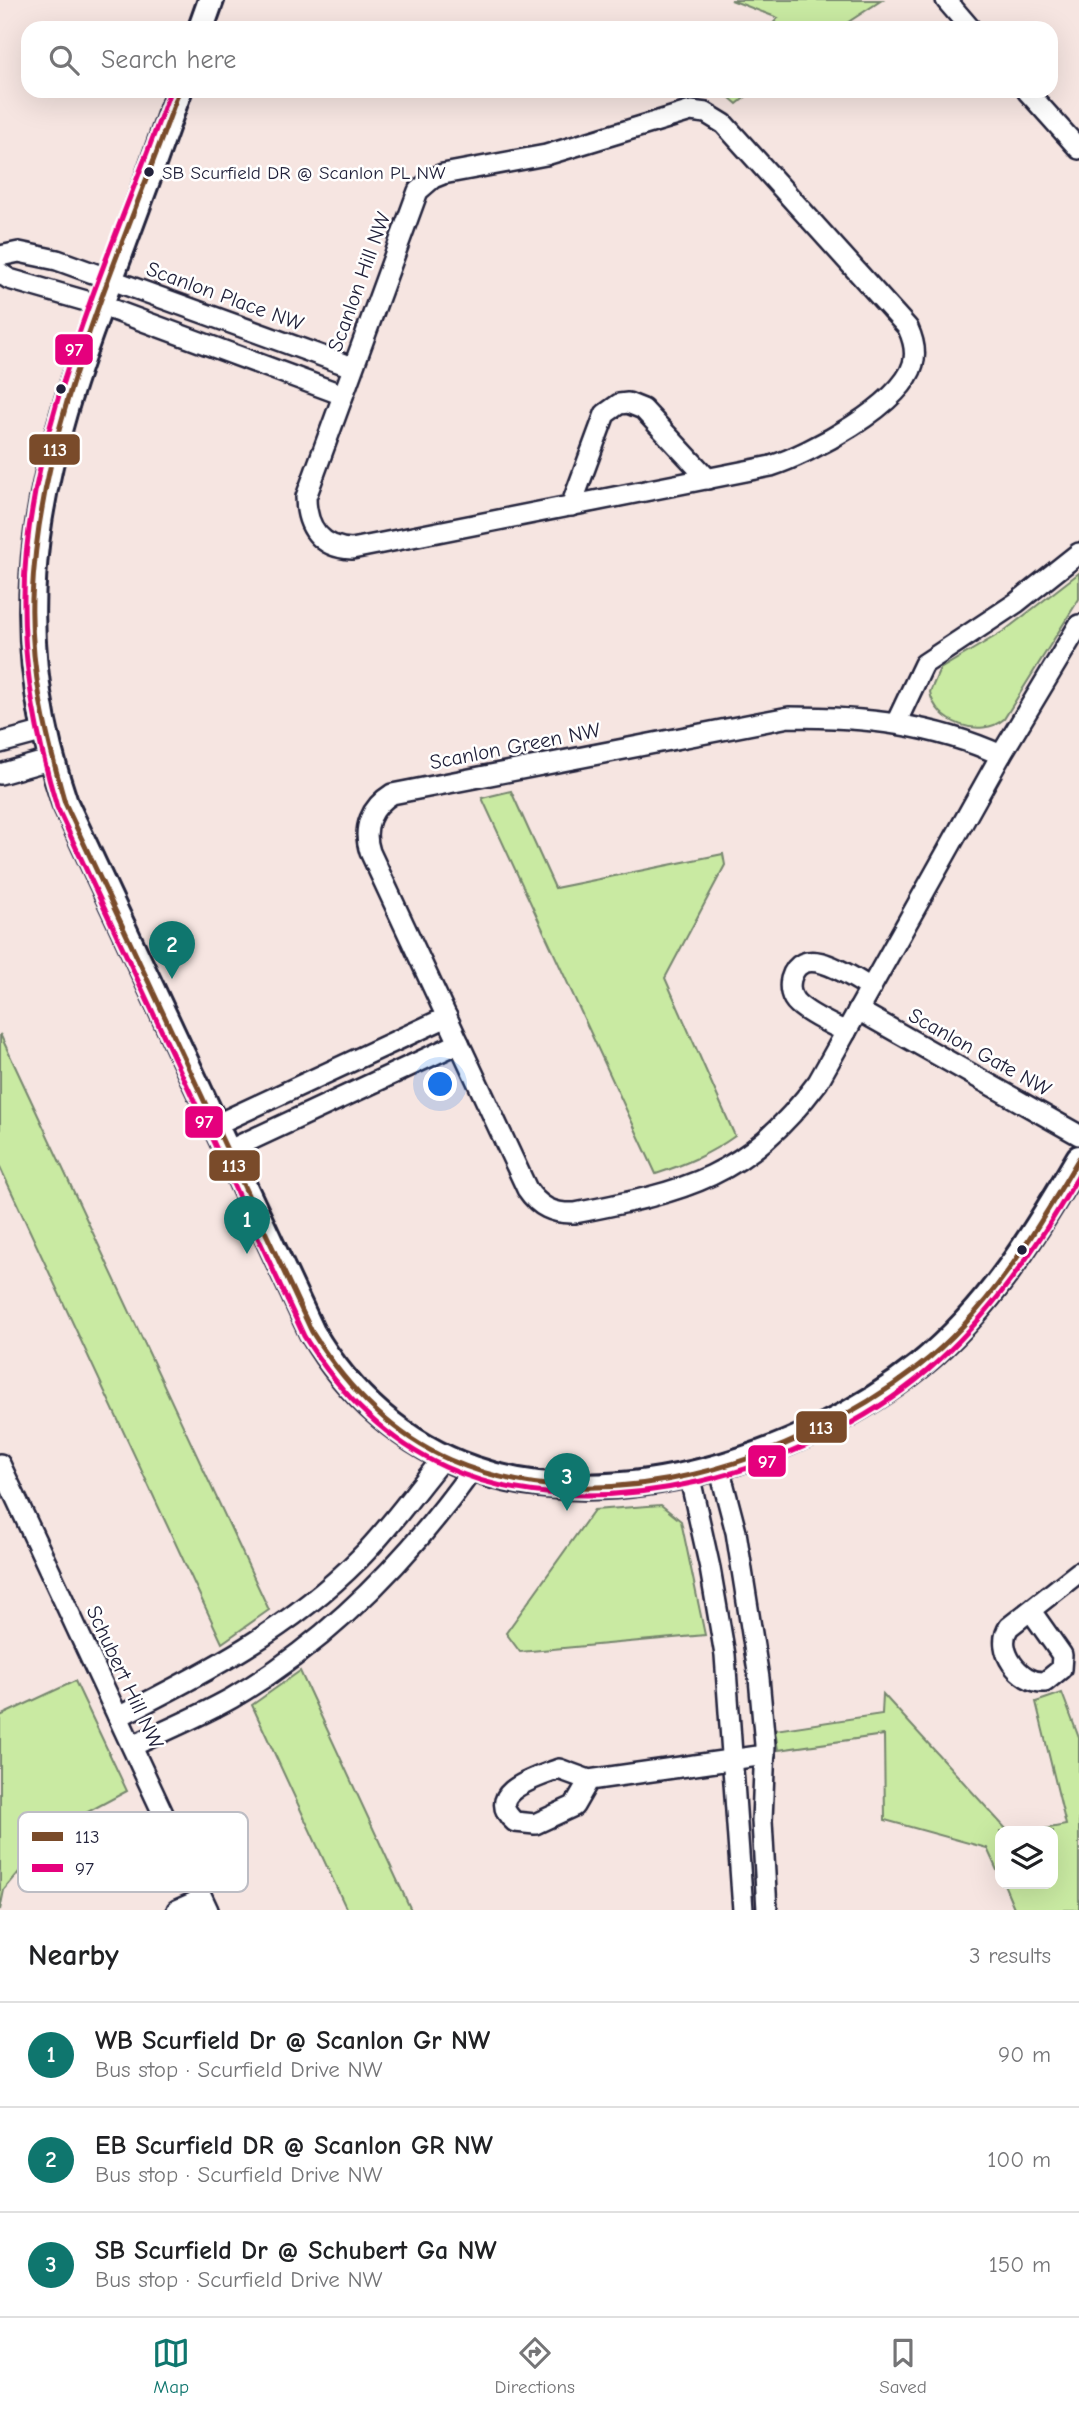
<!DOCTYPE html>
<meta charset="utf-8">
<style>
:root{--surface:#fff;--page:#f6f6f6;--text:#202124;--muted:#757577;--line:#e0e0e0;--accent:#0f766e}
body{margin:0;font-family:"Comic Neue",sans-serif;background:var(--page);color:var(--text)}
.controls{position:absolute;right:21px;bottom:21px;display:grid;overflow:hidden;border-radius:14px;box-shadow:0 7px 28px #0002}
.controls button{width:63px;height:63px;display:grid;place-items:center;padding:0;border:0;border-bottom:2px solid var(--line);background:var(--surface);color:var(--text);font:35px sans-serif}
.you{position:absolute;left:441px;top:1085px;width:24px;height:24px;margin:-18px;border:5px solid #fff;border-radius:50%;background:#1a73e8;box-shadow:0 0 0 10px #1a73e833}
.badge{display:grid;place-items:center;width:46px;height:46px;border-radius:50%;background:var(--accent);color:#fff;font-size:23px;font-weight:700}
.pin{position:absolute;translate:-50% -58px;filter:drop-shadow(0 2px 4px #0008)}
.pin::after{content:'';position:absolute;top:37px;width:24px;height:21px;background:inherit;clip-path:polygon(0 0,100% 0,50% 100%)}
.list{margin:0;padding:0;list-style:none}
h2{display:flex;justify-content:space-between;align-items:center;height:91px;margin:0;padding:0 28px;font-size:30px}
h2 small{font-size:23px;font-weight:400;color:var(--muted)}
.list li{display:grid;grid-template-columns:46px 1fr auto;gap:21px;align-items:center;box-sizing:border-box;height:105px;padding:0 28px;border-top:2px solid var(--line)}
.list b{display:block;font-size:26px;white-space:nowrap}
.list p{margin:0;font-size:23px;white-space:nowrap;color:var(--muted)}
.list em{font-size:23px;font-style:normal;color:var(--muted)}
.icon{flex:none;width:38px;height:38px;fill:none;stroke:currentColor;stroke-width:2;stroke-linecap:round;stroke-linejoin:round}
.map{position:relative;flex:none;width:1079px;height:1910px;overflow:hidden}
.search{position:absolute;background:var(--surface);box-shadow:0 7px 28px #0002;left:21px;right:21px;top:21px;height:77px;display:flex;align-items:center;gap:18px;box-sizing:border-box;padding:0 24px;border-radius:21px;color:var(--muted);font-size:26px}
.sheet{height:406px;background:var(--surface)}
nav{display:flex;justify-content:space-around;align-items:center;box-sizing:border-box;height:98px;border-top:2px solid var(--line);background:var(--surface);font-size:19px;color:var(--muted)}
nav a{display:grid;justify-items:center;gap:4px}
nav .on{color:var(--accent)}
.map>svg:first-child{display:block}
.green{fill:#c9eaa2;stroke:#76866e;stroke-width:2}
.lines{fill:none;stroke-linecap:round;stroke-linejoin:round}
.minor-casing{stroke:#22223b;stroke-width:24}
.tertiary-casing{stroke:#22223b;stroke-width:30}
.minor{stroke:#fff;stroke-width:19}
.tertiary{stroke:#fff;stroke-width:24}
.bus-1-casing{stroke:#fff;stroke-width:10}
.bus-2-casing{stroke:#fff;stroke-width:10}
.bus-1{stroke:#7a4b2a;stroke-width:5}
.bus-2{stroke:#e5007d;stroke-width:5}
.bus-dot{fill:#22223b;stroke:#fff;stroke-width:2.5}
.labels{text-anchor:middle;stroke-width:5;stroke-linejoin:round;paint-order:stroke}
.bus-label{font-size:19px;fill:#22223b;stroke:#fff;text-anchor:start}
.street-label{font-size:21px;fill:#22223b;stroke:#fff}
.key{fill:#fff;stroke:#bdbdc4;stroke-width:2}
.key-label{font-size:19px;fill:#22223b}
.line-badge{stroke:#fff;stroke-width:2.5}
.badge-label{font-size:19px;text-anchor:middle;font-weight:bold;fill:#fff}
</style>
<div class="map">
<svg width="1079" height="1910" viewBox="0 0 1079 1910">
<rect width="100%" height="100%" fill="#f6e5e1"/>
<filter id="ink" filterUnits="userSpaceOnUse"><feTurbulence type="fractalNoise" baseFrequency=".0143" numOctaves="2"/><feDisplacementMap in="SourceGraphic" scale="14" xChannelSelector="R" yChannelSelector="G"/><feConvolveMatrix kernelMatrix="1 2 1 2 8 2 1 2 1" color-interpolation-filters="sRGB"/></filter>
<g filter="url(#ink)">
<g class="green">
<path d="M 731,0 L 882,0 L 839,28 L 769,28 L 778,18 Z"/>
<path d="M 722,91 L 753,91 L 737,104 Z"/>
<path d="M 1079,573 L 1079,599 L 1004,719 C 981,739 935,723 930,692 L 940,669 L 1004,631 Z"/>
<path d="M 511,791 L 555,888 L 723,854 L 725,865 L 665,978 L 735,1136 C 710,1154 686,1164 656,1174 L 482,798 Z"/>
<path d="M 0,1034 L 269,1610 L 222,1643 L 0,1167 Z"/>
<path d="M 661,1505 L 681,1521 L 705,1635 L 520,1652 L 506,1633 L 594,1510 Z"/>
<path d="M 300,1671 L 411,1910 L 347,1910 L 252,1705 Z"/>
<path d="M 75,1681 L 127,1791 L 54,1830 L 4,1890 L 0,1910 L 0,1716 Z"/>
<path d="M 1062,1693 L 1079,1738 L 1079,1910 L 1015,1910 L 1004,1884 L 1053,1884 L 1053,1831 L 1033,1831 L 1066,1825 L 1036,1702 Z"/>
<path d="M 883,1694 L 1008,1831 L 1000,1831 L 1000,1877 L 987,1848 L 885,1820 L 884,1735 L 778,1750 L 775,1730 L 882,1714 Z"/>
</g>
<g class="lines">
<g class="minor-casing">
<g id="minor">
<path d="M 946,0 L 970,28"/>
<path d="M 1027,91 L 1079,149"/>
<path d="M 691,111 L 706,113 L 724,124 L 908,328 C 913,339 917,351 913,364 C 902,405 809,454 771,466 L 352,549 C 320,548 306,526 306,497 L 418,191 L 433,178 L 443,174 L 546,155 Z"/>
<path d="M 0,256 L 19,252 L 57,260 L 352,367"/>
<path d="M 0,273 L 9,279 L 100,305 L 343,395"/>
<path d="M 571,506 L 605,414 L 619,404 L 628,403 L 643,409 L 708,479"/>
<path d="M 789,717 C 864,717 933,724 1001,755 L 818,1082 C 746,1178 687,1191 575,1213 C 553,1214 539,1207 527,1189 L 370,852 C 362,828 371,807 392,794 Z"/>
<path d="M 896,723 L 924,664 L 1016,603 L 1079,553"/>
<path d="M 0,743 L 41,732"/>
<path d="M 1001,755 L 1079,625"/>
<path d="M 0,774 L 49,760"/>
<path d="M 858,1010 L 1079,1135"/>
<path d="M 846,1032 C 831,1024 811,1016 798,1004 C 791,998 789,988 791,979 C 802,940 851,977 871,988"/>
<path d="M 213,1126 L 447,1017"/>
<path d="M 225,1152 L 459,1043"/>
<path d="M 0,1464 L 208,1910"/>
<path d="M 719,1467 L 736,1532 L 759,1678 L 765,1745 L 762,1821 L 767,1910"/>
<path d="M 689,1474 L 710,1568 L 725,1655 L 743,1910"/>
<path d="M 1031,1611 L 1062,1655 L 1061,1669 L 1045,1682 C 1020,1684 994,1649 1009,1627 L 1079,1572"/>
<path d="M 118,1717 C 205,1673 290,1629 359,1559 C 391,1527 415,1491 444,1457"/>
<path d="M 132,1746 C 165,1731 200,1716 232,1698 C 329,1641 408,1560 473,1469"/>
<path d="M 589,1780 L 574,1806 L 535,1824 L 515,1822 C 481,1792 539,1777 559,1769 L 589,1780 L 765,1755"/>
<path d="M 177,1910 L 202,1899"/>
</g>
</g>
<g class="tertiary-casing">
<g id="tertiary">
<path d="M 201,28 L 211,0"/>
<path d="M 179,91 C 157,154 134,217 110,280 C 40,462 0,611 65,803 L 312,1332 C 348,1394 404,1445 473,1469 C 614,1519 807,1456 919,1366 C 990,1308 1034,1235 1079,1158"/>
</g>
</g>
<use href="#minor" class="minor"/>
<use href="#tertiary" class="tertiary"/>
<g class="bus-1-casing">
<path id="bus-1" d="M 179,91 C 121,256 39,422 32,599 C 30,669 46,736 65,803 L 312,1332 C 346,1386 390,1434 450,1460 C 602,1526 793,1463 918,1367 C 988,1313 1035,1233 1079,1158"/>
</g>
<g class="bus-2-casing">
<path id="bus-2" d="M 170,91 C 115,246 22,438 24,604 C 24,674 37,740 57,807 L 304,1336 C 338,1391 385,1440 445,1467 C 593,1534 808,1472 927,1371 C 991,1316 1037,1247 1079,1175"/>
</g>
<use href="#bus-1" class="bus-1"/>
<use href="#bus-2" class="bus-2"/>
</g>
</g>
<g class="bus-dot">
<circle cx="149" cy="172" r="6"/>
<circle cx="61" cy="389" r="6"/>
<circle cx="1022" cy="1250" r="6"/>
</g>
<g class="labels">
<g class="bus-label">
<text x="162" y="179">SB Scurfield DR @ Scanlon PL NW</text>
</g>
<g class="street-label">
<text transform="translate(359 282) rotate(-70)" y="7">Scanlon Hill NW</text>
<text transform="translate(225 296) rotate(20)" y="7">Scanlon Place NW</text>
<text transform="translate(515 746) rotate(-11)" y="7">Scanlon Green NW</text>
<text transform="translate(980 1052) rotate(29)" y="7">Scanlon Gate NW</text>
<text transform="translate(125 1677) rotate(65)" y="7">Schubert Hill NW</text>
</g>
</g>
<rect x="18" y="1812" width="230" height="80" rx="10" class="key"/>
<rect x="32" y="1832" width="31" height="9" fill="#7a4b2a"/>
<rect x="32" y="1864" width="31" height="8" fill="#e5007d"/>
<g class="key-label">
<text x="75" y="1843">113</text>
<text x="75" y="1875">97</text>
</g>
<g class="line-badge">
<rect x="54" y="333" width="40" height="33" rx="7" fill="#e5007d"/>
<rect x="28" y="433" width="53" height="33" rx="7" fill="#7a4b2a"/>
<rect x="184" y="1105" width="40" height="34" rx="7" fill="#e5007d"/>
<rect x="208" y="1149" width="53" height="33" rx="7" fill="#7a4b2a"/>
<rect x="795" y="1410" width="53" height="34" rx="7" fill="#7a4b2a"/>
<rect x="747" y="1444" width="40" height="34" rx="7" fill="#e5007d"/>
</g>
<g class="badge-label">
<text x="74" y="356">97</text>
<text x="55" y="456">113</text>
<text x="204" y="1128">97</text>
<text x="234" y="1172">113</text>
<text x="821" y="1434">113</text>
<text x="767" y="1468">97</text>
</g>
</svg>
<div class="controls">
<button><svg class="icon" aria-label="layers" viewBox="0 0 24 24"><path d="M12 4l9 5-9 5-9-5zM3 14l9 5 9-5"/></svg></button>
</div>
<div class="you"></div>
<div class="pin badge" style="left:247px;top:1254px">1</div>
<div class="pin badge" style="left:172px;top:979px">2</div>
<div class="pin badge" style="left:567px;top:1511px">3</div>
<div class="search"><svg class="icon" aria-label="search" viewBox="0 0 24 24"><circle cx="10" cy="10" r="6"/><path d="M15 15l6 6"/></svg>Search here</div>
</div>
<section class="sheet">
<h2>Nearby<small>3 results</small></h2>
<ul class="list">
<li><span class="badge">1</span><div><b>WB Scurfield Dr @ Scanlon Gr NW</b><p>Bus stop · Scurfield Drive NW</p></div><em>90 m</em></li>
<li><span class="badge">2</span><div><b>EB Scurfield DR @ Scanlon GR NW</b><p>Bus stop · Scurfield Drive NW</p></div><em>100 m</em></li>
<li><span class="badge">3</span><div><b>SB Scurfield Dr @ Schubert Ga NW</b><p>Bus stop · Scurfield Drive NW</p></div><em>150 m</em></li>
</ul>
</section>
<nav>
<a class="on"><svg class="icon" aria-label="map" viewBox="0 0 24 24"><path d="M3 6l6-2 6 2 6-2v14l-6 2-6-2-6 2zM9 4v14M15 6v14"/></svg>Map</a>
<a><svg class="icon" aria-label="directions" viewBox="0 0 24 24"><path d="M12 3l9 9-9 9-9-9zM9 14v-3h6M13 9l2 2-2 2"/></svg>Directions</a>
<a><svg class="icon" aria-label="saved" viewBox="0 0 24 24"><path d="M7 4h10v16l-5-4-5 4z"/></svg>Saved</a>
</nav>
